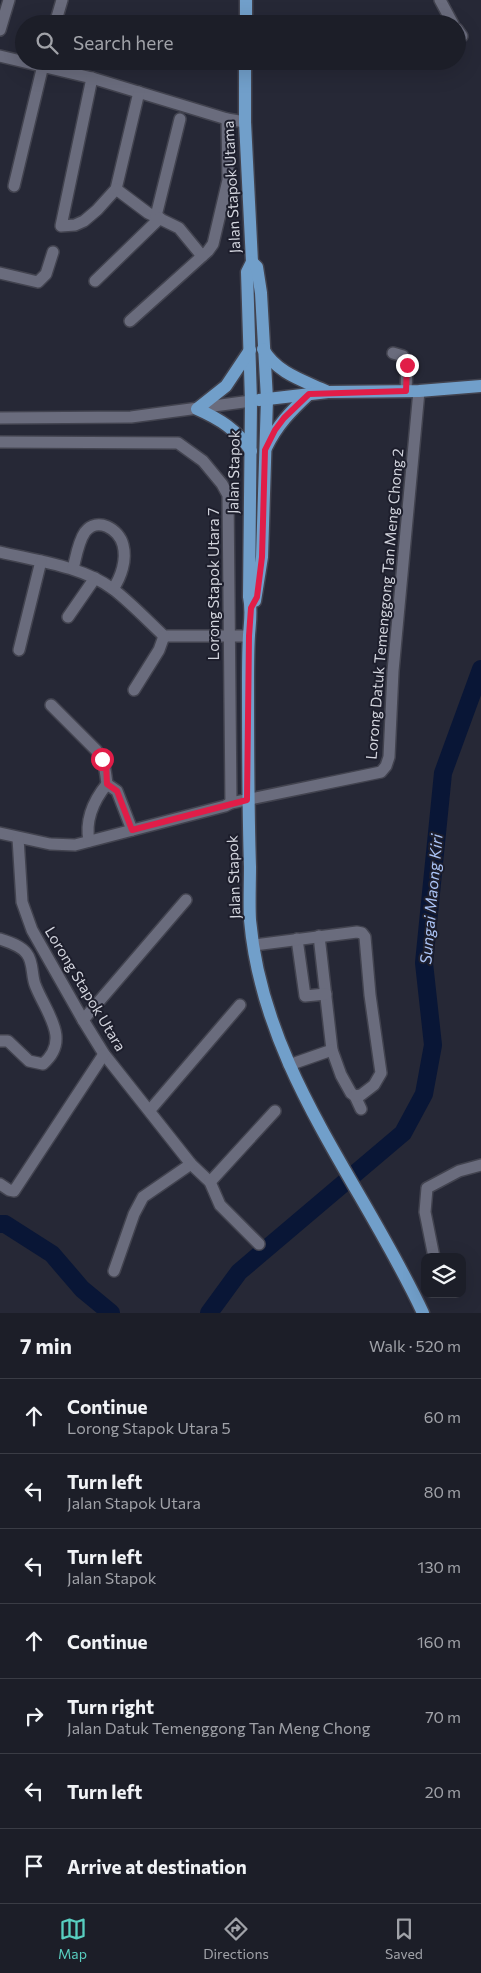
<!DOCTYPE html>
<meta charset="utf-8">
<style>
:root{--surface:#1c1e28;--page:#252730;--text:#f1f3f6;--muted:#a0a2a8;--line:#3a3c45;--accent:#58cec0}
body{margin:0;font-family:Commissioner,sans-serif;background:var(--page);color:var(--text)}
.controls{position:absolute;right:15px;bottom:15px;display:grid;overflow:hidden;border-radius:10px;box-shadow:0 5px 20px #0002}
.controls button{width:45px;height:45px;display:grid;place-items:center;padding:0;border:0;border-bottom:1px solid var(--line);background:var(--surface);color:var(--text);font:25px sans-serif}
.stop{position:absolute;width:15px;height:15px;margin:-11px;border:4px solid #e11d48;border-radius:50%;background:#fff}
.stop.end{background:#e11d48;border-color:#fff;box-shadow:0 1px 5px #0008}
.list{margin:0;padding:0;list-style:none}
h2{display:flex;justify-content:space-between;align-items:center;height:65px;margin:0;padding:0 20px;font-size:21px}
h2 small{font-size:16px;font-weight:400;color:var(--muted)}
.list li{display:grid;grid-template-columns:32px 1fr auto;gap:15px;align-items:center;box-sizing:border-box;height:75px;padding:0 20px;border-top:1px solid var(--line)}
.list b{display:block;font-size:19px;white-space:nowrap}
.list p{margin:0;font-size:16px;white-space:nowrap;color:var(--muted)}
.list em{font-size:16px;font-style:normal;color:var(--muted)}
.icon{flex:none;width:28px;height:28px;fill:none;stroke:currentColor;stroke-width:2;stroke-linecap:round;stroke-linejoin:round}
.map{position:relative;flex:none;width:481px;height:1313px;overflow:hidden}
.search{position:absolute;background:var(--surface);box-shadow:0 5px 20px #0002;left:15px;right:15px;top:15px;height:55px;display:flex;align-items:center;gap:12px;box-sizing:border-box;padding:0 18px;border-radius:28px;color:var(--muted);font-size:19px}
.sheet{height:590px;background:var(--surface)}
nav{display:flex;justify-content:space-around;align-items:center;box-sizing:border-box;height:70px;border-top:1px solid var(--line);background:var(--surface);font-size:14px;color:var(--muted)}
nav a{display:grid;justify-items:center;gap:2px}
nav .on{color:var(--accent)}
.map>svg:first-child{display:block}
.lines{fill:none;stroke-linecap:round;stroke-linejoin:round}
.river{stroke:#091636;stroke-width:18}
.minor-casing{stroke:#42434f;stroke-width:14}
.major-casing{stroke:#42434f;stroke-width:15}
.minor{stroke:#6a6c7d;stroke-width:11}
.major{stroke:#719fca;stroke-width:12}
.route{stroke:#e11d48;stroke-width:6}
.labels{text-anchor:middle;stroke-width:4;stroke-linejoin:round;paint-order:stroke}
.street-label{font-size:15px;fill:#d2d4dd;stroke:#1d1e2c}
.water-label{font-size:16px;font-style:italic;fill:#aac3f6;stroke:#1d1e2c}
</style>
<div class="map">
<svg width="481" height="1313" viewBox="0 0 481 1313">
<rect width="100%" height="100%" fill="#262836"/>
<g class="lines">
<g class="river">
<path d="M 0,1224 L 5,1224 L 52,1254 L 82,1289 L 111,1313"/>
<path d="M 209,1313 L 239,1272 L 403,1133 L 424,1094 L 433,1045 L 424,963 L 443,773 L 481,669"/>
</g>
<g class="minor-casing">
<g id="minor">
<path d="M 440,0 L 453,24"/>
<path d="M 55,24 L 62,0"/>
<path d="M 457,29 L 462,36"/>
<path d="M 0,30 L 9,0"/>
<path d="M 0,56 L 92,78 L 227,119 L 245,122"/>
<path d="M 92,78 L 61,226 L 75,225 L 84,221 L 97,210 L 116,189 L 139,92"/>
<path d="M 14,186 L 44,61"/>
<path d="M 116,189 L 148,213 L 179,228 L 202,256"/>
<path d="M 156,216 L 180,119"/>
<path d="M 0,273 L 38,282 L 46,274 L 53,252"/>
<path d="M 95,281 L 160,218"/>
<path d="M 130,321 L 208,251 L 213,244 L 228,180 L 227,119"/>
<path d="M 393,353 L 403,356 L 407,365 L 406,391"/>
<path d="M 0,418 L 131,417 L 251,401"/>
<path d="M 0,442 L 178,443 L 203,461 L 222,484 L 228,495 L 231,803"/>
<path d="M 0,552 C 38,561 81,566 113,589 C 131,603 147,620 164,636 L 249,636"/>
<path d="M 73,569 C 76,557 78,542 85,532 C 97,516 119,529 123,545 C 127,560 121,577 113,589"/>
<path d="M 68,617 L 95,578"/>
<path d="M 19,650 L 41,561"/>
<path d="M 134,690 L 159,650 L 164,636"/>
<path d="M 51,705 L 96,750 C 105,763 105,768 107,784 L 117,791 L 132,830"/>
<path d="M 0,833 L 50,844 L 75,845 L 225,806 L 231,803 L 381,772 L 386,766 L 389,757 L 393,671 L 419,391"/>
<path d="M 18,838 L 22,902 L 32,930 L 83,1020 L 104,1054 L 191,1164 L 210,1182 L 220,1205 L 259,1244"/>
<path d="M 89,841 C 85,820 94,800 107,784"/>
<path d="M 319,936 L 332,1050 L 341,1075 L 351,1093 L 355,1096 L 361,1109"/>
<path d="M 0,939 C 9,942 22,946 27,954 C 34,963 31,977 36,987 C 47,1014 71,1040 43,1064 L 29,1061 L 8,1041 L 0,1041"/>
<path d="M 297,939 L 305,996 L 326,994"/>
<path d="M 254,945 L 357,932 L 362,933 L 365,937 L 370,995 L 381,1073 L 374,1085 L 361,1095 L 355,1096"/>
<path d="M 83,1020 L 186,900"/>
<path d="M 289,1065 L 332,1050"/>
<path d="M 150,1110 L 240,1005"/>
<path d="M 210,1182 L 275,1111"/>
<path d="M 0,1184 L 9,1190 L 14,1191 L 104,1054"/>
<path d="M 434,1257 L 425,1212 L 427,1188 L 459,1171 L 481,1165"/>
<path d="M 114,1271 L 134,1214 L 143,1197 L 191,1164"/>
</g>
</g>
<g class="major-casing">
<g id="major">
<path d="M 246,24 L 246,0"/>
<path d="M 245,61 L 245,122 L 252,262 L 247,272 L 251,401 L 249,597 C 252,610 250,622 249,635 C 248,651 248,668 248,684 C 248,745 248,806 250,867 C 250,884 249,902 250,920 C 263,1069 362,1182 423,1313"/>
<path d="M 252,262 L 257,267 L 261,293 L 267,399 L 262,557 L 255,601"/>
<path d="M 263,349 C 277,373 302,380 326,391"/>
<path d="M 250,350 L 226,386 L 197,409 C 220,419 237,430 251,451"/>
<path d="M 259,400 L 328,392 L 419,391 L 481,386"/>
<path d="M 266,448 C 277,425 291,411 309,394"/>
</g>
</g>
<use href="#minor" class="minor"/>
<use href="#major" class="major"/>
</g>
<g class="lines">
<path class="route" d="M 102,759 L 106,765 L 107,784 L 117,791 L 132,830 L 247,800 L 249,636 L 251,608 L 257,597 L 262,557 L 265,450 L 275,430 L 284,418 L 309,394 L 406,391 L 407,365"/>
</g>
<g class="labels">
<g class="street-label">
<text transform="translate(232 187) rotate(-93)" y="5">Jalan Stapok Utama</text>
<text transform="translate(234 472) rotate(-89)" y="5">Jalan Stapok</text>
<text transform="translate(214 584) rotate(-90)" y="5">Lorong Stapok Utara 7</text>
<text transform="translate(385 604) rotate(-85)" y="5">Lorong Datuk Temenggong Tan Meng Chong 2</text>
<text transform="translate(234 877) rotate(-92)" y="5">Jalan Stapok</text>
<text transform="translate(85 989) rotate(59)" y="5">Lorong Stapok Utara</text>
</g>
<g class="water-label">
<text transform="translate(431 899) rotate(-85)" y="6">Sungai Maong Kiri</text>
</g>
</g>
</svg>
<div class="controls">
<button><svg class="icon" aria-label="layers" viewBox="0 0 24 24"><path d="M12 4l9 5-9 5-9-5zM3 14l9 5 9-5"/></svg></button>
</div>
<div class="stop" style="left:102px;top:759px"></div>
<div class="stop end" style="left:407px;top:365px"></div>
<div class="search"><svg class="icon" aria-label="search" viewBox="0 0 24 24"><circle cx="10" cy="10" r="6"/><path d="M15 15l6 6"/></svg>Search here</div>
</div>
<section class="sheet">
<h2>7 min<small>Walk · 520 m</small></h2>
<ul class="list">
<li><svg class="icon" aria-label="ahead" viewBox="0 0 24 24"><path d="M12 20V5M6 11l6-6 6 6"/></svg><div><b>Continue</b><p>Lorong Stapok Utara 5</p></div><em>60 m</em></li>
<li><svg class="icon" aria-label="left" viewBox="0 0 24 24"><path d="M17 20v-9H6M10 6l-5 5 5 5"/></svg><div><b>Turn left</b><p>Jalan Stapok Utara</p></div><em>80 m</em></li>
<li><svg class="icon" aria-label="left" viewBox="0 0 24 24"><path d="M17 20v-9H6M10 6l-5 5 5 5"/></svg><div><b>Turn left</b><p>Jalan Stapok</p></div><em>130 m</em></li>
<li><svg class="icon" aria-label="ahead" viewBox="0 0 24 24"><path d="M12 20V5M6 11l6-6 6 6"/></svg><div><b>Continue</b></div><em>160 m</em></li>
<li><svg class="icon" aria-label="right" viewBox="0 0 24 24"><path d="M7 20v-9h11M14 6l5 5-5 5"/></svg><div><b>Turn right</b><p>Jalan Datuk Temenggong Tan Meng Chong</p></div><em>70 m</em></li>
<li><svg class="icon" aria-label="left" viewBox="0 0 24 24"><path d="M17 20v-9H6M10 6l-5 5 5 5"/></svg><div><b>Turn left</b></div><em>20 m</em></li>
<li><svg class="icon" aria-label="arrive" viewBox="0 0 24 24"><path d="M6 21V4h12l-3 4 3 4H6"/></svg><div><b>Arrive at destination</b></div></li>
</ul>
</section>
<nav>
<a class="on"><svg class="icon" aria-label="map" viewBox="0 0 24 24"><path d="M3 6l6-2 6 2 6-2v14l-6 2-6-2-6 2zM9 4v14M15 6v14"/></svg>Map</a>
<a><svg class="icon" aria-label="directions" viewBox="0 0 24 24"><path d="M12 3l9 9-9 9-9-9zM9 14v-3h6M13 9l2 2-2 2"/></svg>Directions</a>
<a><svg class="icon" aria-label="saved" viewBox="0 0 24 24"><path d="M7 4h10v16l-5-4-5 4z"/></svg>Saved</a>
</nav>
